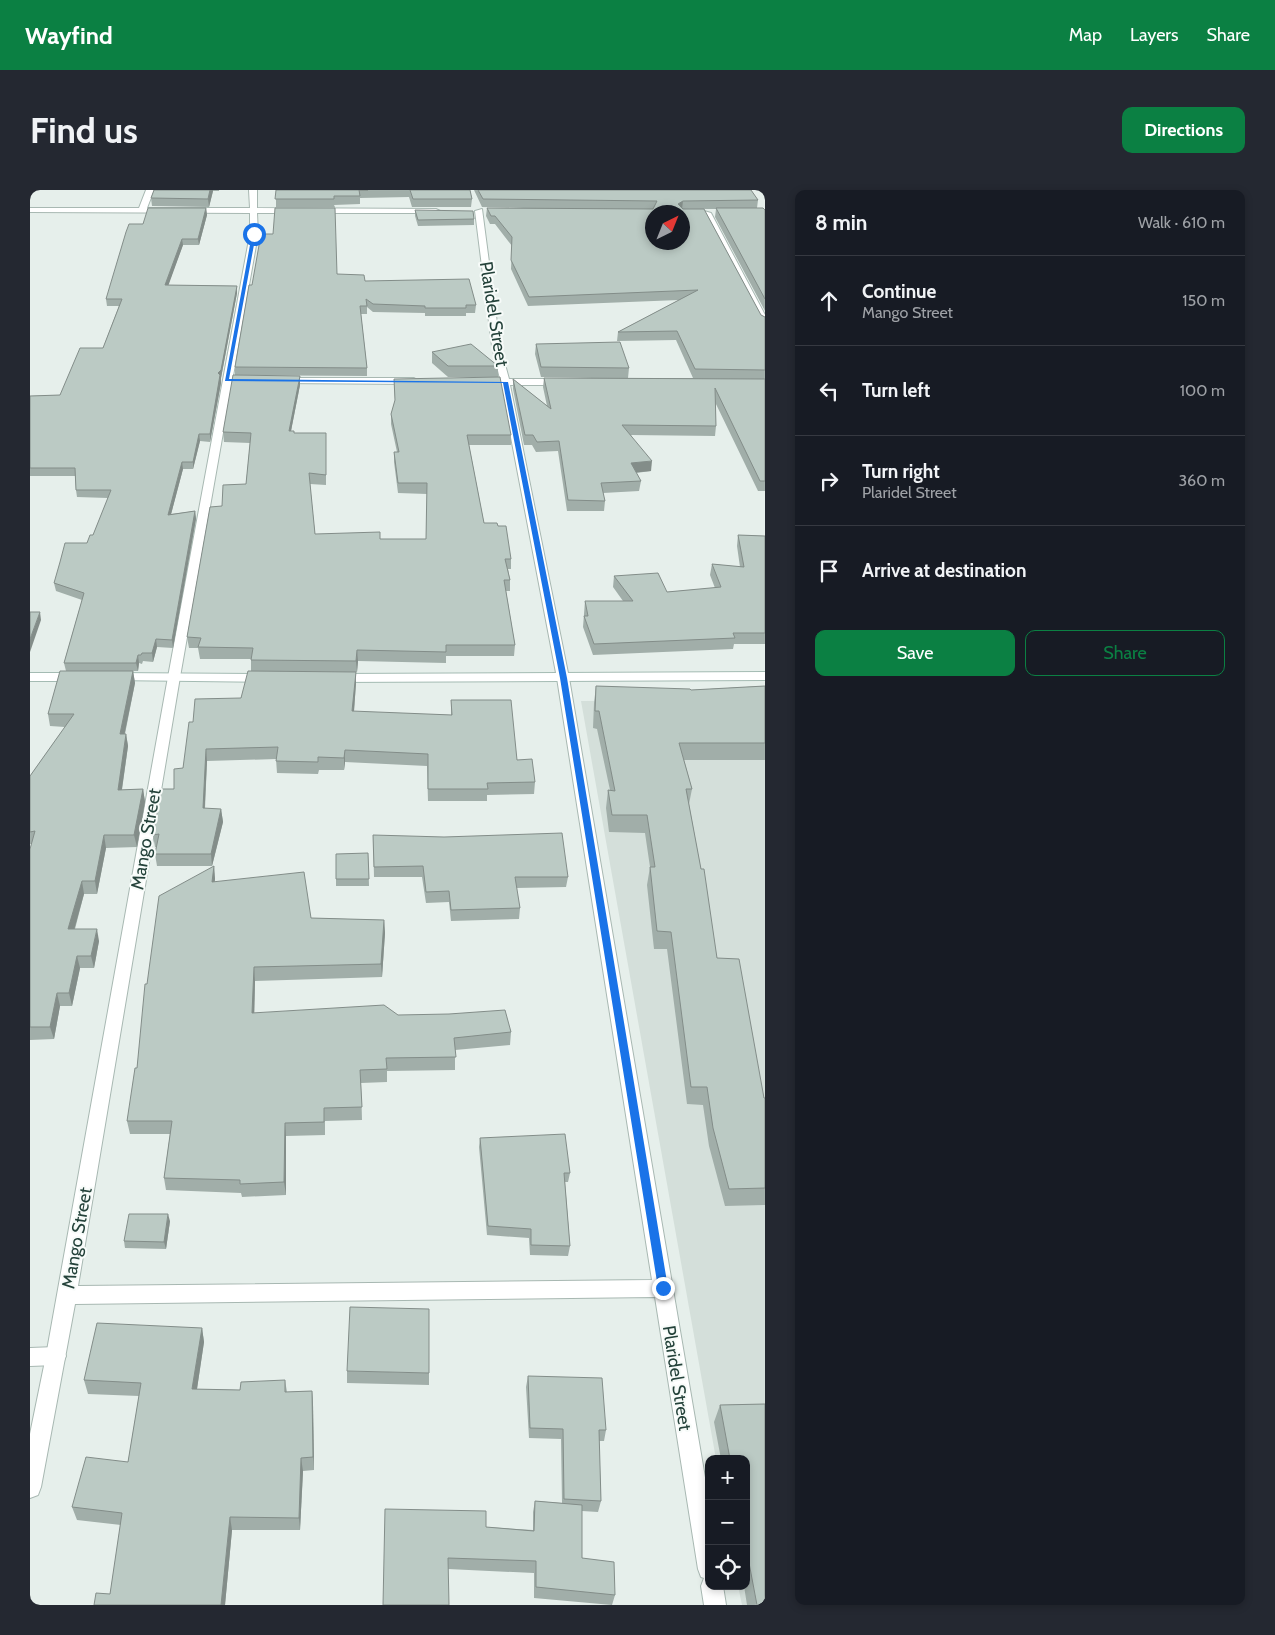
<!DOCTYPE html>
<meta charset="utf-8">
<style>
:root{--surface:#171b24;--page:#242831;--text:#f1f3f6;--muted:#9ea1a6;--line:#363941;--accent:#0b8043}
body{margin:0;font-family:Cabin,sans-serif;background:var(--page);color:var(--text)}
.controls{position:absolute;right:15px;bottom:15px;display:grid;overflow:hidden;border-radius:10px;box-shadow:0 2px 8px #0003}
.controls button{width:45px;height:45px;display:grid;place-items:center;padding:0;border:0;border-bottom:1px solid var(--line);background:var(--surface);color:var(--text);font:25px sans-serif}
.compass{position:absolute;left:615px;top:15px;width:45px;height:45px;border-radius:50%;background:var(--surface);box-shadow:0 2px 8px #0003;rotate:43deg}
.stop{position:absolute;width:15px;height:15px;margin:-11px;border:4px solid #1a73e8;border-radius:50%;background:#fff}
.stop.end{background:#1a73e8;border-color:#fff;box-shadow:0 1px 5px #0008}
.list{margin:0;padding:0;list-style:none}
h2{display:flex;justify-content:space-between;align-items:center;height:65px;margin:0;padding:0 20px;font-size:21px}
h2 small{font-size:16px;font-weight:400;color:var(--muted)}
.list li{display:grid;grid-template-columns:32px 1fr auto;gap:15px;align-items:center;box-sizing:border-box;height:90px;padding:0 20px;border-top:1px solid var(--line)}
.list b{display:block;font-size:19px;white-space:nowrap}
.list p{margin:0;font-size:16px;white-space:nowrap;color:var(--muted)}
.list em{font-size:16px;font-style:normal;color:var(--muted)}
.actions{display:flex;gap:10px;padding:15px 20px}
.actions a{flex:1;padding:11px 0;border:1px solid var(--accent);border-radius:10px;text-align:center;font-size:18px;color:var(--accent)}
.actions .main{background:var(--accent);color:#fff}
.icon{flex:none;width:28px;height:28px;fill:none;stroke:currentColor;stroke-width:2;stroke-linecap:round;stroke-linejoin:round}
.map{position:relative;flex:none;width:735px;height:1415px;overflow:hidden;border-radius:10px}
header{display:flex;align-items:center;gap:30px;box-sizing:border-box;height:70px;padding:0 25px;background:var(--accent);color:#fff}
header strong{font-size:24px}
nav{display:flex;gap:28px;margin-inline-start:auto;font-size:18px}
.intro{display:flex;align-items:center;justify-content:space-between;box-sizing:border-box;height:120px;padding:0 30px}
h1{margin:0;font-size:35px}
.button{padding:12px 22px;border-radius:10px;background:var(--accent);color:#fff;font-size:18px;font-weight:700}
main{display:flex;gap:30px;padding:0 30px}
aside{flex:1;background:var(--surface);border-radius:10px;box-shadow:0 2px 8px #0003}
.map>svg:first-child{display:block}
.built{fill:#d4dfda}
.lines{fill:none;stroke-linecap:round;stroke-linejoin:round}
.service-casing{stroke:#a8b8b2;stroke-width:2}
.minor-casing{stroke:#a8b8b2;stroke-width:2}
.secondary-casing{stroke:#a4bbb3;stroke-width:2}
.service{fill:#fff;fill-rule:evenodd}
.minor{fill:#fff;fill-rule:evenodd}
.secondary{fill:#fff;fill-rule:evenodd}
.wall{fill:#a1aea9}
.shaded-wall{fill:#838d89}
.building{fill:#bbcac4;stroke:#838d89;fill-rule:evenodd}
.route{fill:#1a73e8}
.labels{text-anchor:middle;stroke-width:4;stroke-linejoin:round;paint-order:stroke}
.street-label{font-size:18px;fill:#24423a;stroke:#f7fbf9}
</style>
<header>
<strong>Wayfind</strong>
<nav><a>Map</a><a>Layers</a><a>Share</a></nav>
</header>
<div class="intro"><h1>Find us</h1><a class="button">Directions</a></div>
<main>
<div class="map">
<svg width="735" height="1415" viewBox="0 0 735 1415">
<rect width="100%" height="100%" fill="#e6efeb"/>
<path class="built" d="M 735,510 L 735,1415 L 712,1415 L 708,1396 L 716,1396 L 716,1269 L 686,1269 L 551,511 Z"/>
<g class="lines">
<g class="service-casing">
<path id="service" d="M 26,1157 L 33,1159 L 36,1166 L 33,1173 L 26,1175 L 0,1176 L 0,1158 Z"/>
</g>
<g class="minor-casing">
<g id="minor">
<path d="M 116,0 L 124,0 L 117,18 L 220,18 L 219,0 L 227,0 L 227,18 L 406,19 L 410,21 L 406,23 L 227,23 L 228,44 L 150,487 L 48,1096 L 622,1090 L 527,488 L 471,195 L 462,192 L 470,189 L 462,156 L 445,21 L 452,19 L 470,156 L 479,189 L 534,189 L 539,192 L 534,195 L 480,195 L 539,488 L 679,1311 L 679,1396 L 693,1396 L 696,1415 L 674,1415 L 671,1396 L 674,1388 L 671,1387 L 668,1379 L 625,1107 L 45,1114 L 11,1297 L 8,1305 L 0,1308 L 0,1244 L 16,1166 L 138,487 L 220,44 L 220,23 L 0,22 L 0,18 L 109,18 Z"/>
<path d="M 674,21 L 681,23 L 735,125 L 735,136 L 731,133 L 673,23 Z"/>
<path d="M 252,188 L 384,188 L 389,191 L 384,194 L 249,193 L 249,189 Z"/>
</g>
</g>
<g class="secondary-casing">
<g id="secondary">
<path d="M 735,482 L 735,490 L 307,492 L 301,488 L 307,484 Z"/>
<path d="M 0,483 L 49,483 L 55,487 L 49,491 L 0,491 Z"/>
<path d="M 84,483 L 236,484 L 242,488 L 236,492 L 80,490 L 78,487 L 80,484 Z"/>
</g>
</g>
<use href="#service" class="service"/>
<use href="#minor" class="minor"/>
<use href="#secondary" class="secondary"/>
</g>
<g class="wall">
<path d="M 124,0 L 189,0 L 189,1 L 183,1 L 179,17 L 122,16 L 121,8 Z"/>
<path d="M 246,0 L 440,0 L 442,9 L 441,17 L 382,17 L 379,7 L 330,8 L 330,14 L 304,15 L 305,17 L 246,17 Z"/>
<path d="M 444,0 L 721,0 L 728,10 L 727,18 L 735,20 L 735,121 L 685,27 L 686,19 L 674,19 L 731,125 L 735,127 L 735,301 L 728,301 L 685,212 L 686,236 L 685,246 L 601,245 L 621,281 L 606,283 L 611,291 L 609,301 L 573,303 L 575,311 L 574,321 L 537,321 L 528,261 L 506,262 L 502,255 L 494,255 L 483,199 L 483,189 L 517,216 L 513,197 L 514,188 L 562,188 L 511,187 L 505,164 L 506,154 L 599,178 L 598,188 L 663,188 L 646,150 L 587,151 L 588,142 L 649,110 L 498,116 L 481,79 L 482,56 L 465,34 L 460,34 L 456,26 L 457,18 L 494,18 L 452,17 Z"/>
<path d="M 176,18 L 177,25 L 169,55 L 153,55 L 138,95 L 207,96 L 207,103 L 191,188 L 191,193 L 180,252 L 170,251 L 163,279 L 153,279 L 141,324 L 165,321 L 166,329 L 143,458 L 127,457 L 123,472 L 113,471 L 112,474 L 109,473 L 108,481 L 103,481 L 105,493 L 95,544 L 96,544 L 98,556 L 92,600 L 113,599 L 115,612 L 107,657 L 76,658 L 67,704 L 54,704 L 45,739 L 69,751 L 64,778 L 50,778 L 42,816 L 30,816 L 24,849 L 0,850 L 0,659 L 2,654 L 0,654 L 0,586 L 35,537 L 20,536 L 18,524 L 36,481 L 34,473 L 52,410 L 26,401 L 24,393 L 57,353 L 63,345 L 78,308 L 47,307 L 46,300 L 45,286 L 0,286 L 0,206 L 30,205 L 73,158 L 89,116 L 77,116 L 76,109 L 113,34 Z"/>
<path d="M 385,20 L 444,29 L 444,35 L 388,36 L 385,26 Z"/>
<path d="M 307,84 L 335,91 L 446,115 L 445,123 L 436,123 L 436,126 L 395,126 L 395,123 L 343,122 L 337,117 L 337,124 L 331,124 L 337,178 L 337,186 L 205,185 L 205,177 Z"/>
<path d="M 402,162 L 468,176 L 468,187 L 418,187 L 402,173 Z"/>
<path d="M 364,189 L 481,245 L 481,255 L 439,255 L 454,333 L 468,336 L 481,369 L 481,379 L 478,379 L 480,390 L 480,401 L 476,401 L 485,455 L 484,466 L 416,466 L 416,473 L 328,471 L 327,482 L 326,482 L 326,493 L 324,522 L 421,525 L 421,510 L 487,570 L 505,592 L 504,604 L 457,605 L 457,611 L 398,611 L 397,576 L 315,572 L 314,580 L 289,580 L 288,584 L 247,583 L 246,569 L 177,571 L 175,619 L 191,619 L 193,632 L 182,676 L 127,676 L 125,664 L 126,657 L 125,657 L 123,645 L 153,578 L 163,532 L 211,508 L 221,481 L 221,469 L 170,469 L 168,458 L 159,458 L 157,447 L 192,316 L 216,294 L 220,253 L 194,252 L 193,242 L 270,195 L 261,241 L 264,243 L 296,243 L 296,295 L 280,294 L 285,344 L 350,349 L 396,349 L 397,304 L 368,303 L 364,272 L 364,262 L 367,262 L 361,234 L 361,224 L 365,211 Z"/>
<path d="M 708,345 L 735,346 L 735,454 L 704,454 L 703,459 L 563,465 L 553,437 L 555,411 L 593,411 L 583,397 L 584,386 L 637,402 L 685,398 L 680,385 L 682,374 L 710,377 L 707,356 Z"/>
<path d="M 566,496 L 661,500 L 735,496 L 735,570 L 654,570 L 662,599 L 659,614 L 687,768 L 734,908 L 735,908 L 735,1015 L 695,1016 L 679,956 L 673,915 L 657,914 L 637,759 L 624,759 L 617,695 L 620,677 L 615,643 L 579,642 L 576,618 L 578,600 L 580,600 L 567,539 L 563,538 L 564,513 Z"/>
<path d="M 343,645 L 538,687 L 536,697 L 486,698 L 490,718 L 489,729 L 421,731 L 419,712 L 396,713 L 392,687 L 344,687 Z"/>
<path d="M 338,663 L 339,696 L 306,696 L 306,689 Z"/>
<path d="M 184,676 L 185,692 L 281,728 L 354,730 L 355,743 L 352,787 L 225,791 L 224,823 L 368,825 L 481,842 L 480,855 L 425,860 L 425,880 L 357,881 L 357,892 L 331,893 L 332,930 L 295,931 L 295,945 L 256,946 L 256,1005 L 212,1007 L 211,1003 L 136,1000 L 134,988 L 140,944 L 100,944 L 97,931 L 107,878 L 117,794 Z"/>
<path d="M 450,948 L 540,983 L 538,992 L 535,992 L 540,1056 L 538,1066 L 500,1065 L 499,1048 L 457,1045 L 449,957 Z"/>
<path d="M 140,1031 L 136,1059 L 95,1058 L 94,1051 Z"/>
<path d="M 172,1138 L 174,1152 L 167,1199 L 210,1200 L 255,1190 L 257,1202 L 282,1201 L 283,1214 L 284,1280 L 273,1281 L 270,1340 L 202,1340 L 195,1415 L 64,1415 L 80,1404 L 91,1335 L 47,1330 L 42,1317 L 98,1272 L 109,1206 L 58,1204 L 54,1190 Z"/>
<path d="M 317,1181 L 399,1183 L 399,1195 L 317,1193 Z"/>
<path d="M 498,1186 L 576,1240 L 574,1251 L 569,1251 L 571,1311 L 568,1322 L 552,1321 L 552,1368 L 585,1405 L 582,1415 L 504,1408 L 504,1383 L 418,1379 L 355,1319 L 456,1337 L 503,1340 L 503,1322 L 505,1311 L 532,1313 L 531,1249 L 499,1248 L 496,1197 Z"/>
<path d="M 735,1214 L 735,1415 L 717,1415 L 714,1396 L 716,1396 L 716,1269 L 691,1269 L 684,1232 L 690,1215 Z"/>
</g>
<g class="shaded-wall">
<path d="M 180,0 L 183,0 L 183,1 L 179,17 L 178,9 Z"/>
<path d="M 653,11 L 652,19 L 648,14 Z"/>
<path d="M 176,18 L 177,25 L 169,55 L 168,49 Z"/>
<path d="M 152,49 L 153,55 L 136,102 L 135,95 Z"/>
<path d="M 207,96 L 207,103 L 191,188 L 191,193 L 180,252 L 180,244 L 188,183 Z"/>
<path d="M 270,186 L 270,195 L 259,251 L 259,241 Z"/>
<path d="M 169,244 L 170,251 L 163,279 L 163,272 Z"/>
<path d="M 622,271 L 621,281 L 600,283 L 601,273 Z"/>
<path d="M 152,272 L 153,279 L 139,332 L 138,325 Z"/>
<path d="M 165,321 L 166,329 L 143,458 L 142,450 Z"/>
<path d="M 10,422 L 11,430 L 0,462 L 0,449 Z"/>
<path d="M 126,449 L 127,457 L 123,472 L 122,463 Z"/>
<path d="M 327,460 L 328,471 L 327,482 L 326,471 Z"/>
<path d="M 108,465 L 109,473 L 108,481 L 106,473 Z"/>
<path d="M 103,481 L 105,493 L 92,556 L 90,544 Z"/>
<path d="M 326,482 L 326,493 L 323,533 L 322,521 Z"/>
<path d="M 96,544 L 98,556 L 90,612 L 88,600 Z"/>
<path d="M 176,559 L 177,571 L 174,631 L 173,618 Z"/>
<path d="M 315,560 L 315,572 L 314,580 L 314,568 Z"/>
<path d="M 113,599 L 115,612 L 107,657 L 104,645 Z"/>
<path d="M 191,619 L 193,632 L 182,676 L 181,664 Z"/>
<path d="M 74,645 L 76,658 L 67,704 L 65,691 Z"/>
<path d="M 184,676 L 185,689 L 183,705 L 182,692 Z"/>
<path d="M 52,691 L 54,704 L 41,751 L 38,739 Z"/>
<path d="M 354,730 L 355,743 L 352,787 L 351,774 Z"/>
<path d="M 67,739 L 69,751 L 64,778 L 61,766 Z"/>
<path d="M 47,766 L 50,778 L 42,816 L 39,803 Z"/>
<path d="M 224,777 L 225,791 L 224,836 L 222,823 Z"/>
<path d="M 27,803 L 30,816 L 24,849 L 20,837 Z"/>
<path d="M 255,933 L 256,946 L 256,1005 L 254,992 Z"/>
<path d="M 138,1024 L 140,1031 L 136,1059 L 134,1052 Z"/>
<path d="M 172,1138 L 174,1152 L 165,1212 L 162,1199 Z"/>
<path d="M 282,1201 L 283,1214 L 284,1280 L 283,1267 Z"/>
<path d="M 271,1268 L 273,1281 L 270,1340 L 269,1328 Z"/>
<path d="M 200,1327 L 202,1340 L 195,1415 L 191,1415 Z"/>
</g>
<g class="building">
<path d="M 124,0 L 180,0 L 178,9 L 121,8 Z"/>
<path d="M 246,0 L 338,0 L 329,0 L 330,6 L 304,6 L 304,9 L 245,9 Z"/>
<path d="M 380,0 L 440,0 L 442,9 L 383,9 Z"/>
<path d="M 448,0 L 721,0 L 728,10 L 653,11 L 648,14 L 653,19 L 674,19 L 731,125 L 735,127 L 735,180 L 665,179 L 647,141 L 588,142 L 668,100 L 499,107 L 481,70 L 482,47 L 465,26 L 461,26 L 457,18 L 623,19 L 627,11 L 453,9 ZM 622,22 L 652,22 L 652,52 L 622,52 Z"/>
<path d="M 118,18 L 176,18 L 168,49 L 152,49 L 135,95 L 207,96 L 191,180 L 188,183 L 190,185 L 180,244 L 169,244 L 163,272 L 152,272 L 138,325 L 165,321 L 142,450 L 126,449 L 122,463 L 112,463 L 111,465 L 108,465 L 106,473 L 34,473 L 54,403 L 24,393 L 30,372 L 35,353 L 57,353 L 60,345 L 63,345 L 81,300 L 46,300 L 45,278 L 0,278 L 0,206 L 30,205 L 50,158 L 73,158 L 92,109 L 76,109 L 96,42 L 99,34 L 113,34 Z"/>
<path d="M 245,18 L 305,18 L 307,84 L 334,85 L 335,91 L 439,89 L 446,115 L 436,115 L 436,118 L 395,118 L 395,116 L 343,114 L 336,109 L 337,116 L 330,116 L 337,178 L 205,177 L 219,95 L 222,95 L 231,44 L 243,44 Z"/>
<path d="M 686,18 L 733,18 L 735,20 L 735,109 Z"/>
<path d="M 385,20 L 443,21 L 444,29 L 388,30 Z"/>
<path d="M 590,152 L 599,178 L 511,177 L 506,154 Z"/>
<path d="M 441,154 L 468,176 L 418,176 L 402,162 Z"/>
<path d="M 203,185 L 270,186 L 259,241 L 264,241 L 264,243 L 296,243 L 296,285 L 279,283 L 285,344 L 350,342 L 350,349 L 396,349 L 397,293 L 368,293 L 364,262 L 369,262 L 361,224 L 365,210 L 364,189 L 470,187 L 481,245 L 437,245 L 454,333 L 467,333 L 468,336 L 476,336 L 481,369 L 475,369 L 480,390 L 474,390 L 485,455 L 416,455 L 416,462 L 327,460 L 326,471 L 221,470 L 223,458 L 168,457 L 171,448 L 157,447 L 180,317 L 192,316 L 193,295 L 216,294 L 221,243 L 193,242 Z"/>
<path d="M 514,188 L 735,189 L 735,291 L 730,291 L 685,198 L 686,236 L 592,235 L 622,271 L 601,273 L 611,291 L 571,293 L 575,311 L 538,310 L 529,251 L 507,252 L 503,245 L 495,245 L 483,189 L 521,219 Z"/>
<path d="M 708,345 L 735,346 L 735,443 L 703,443 L 705,448 L 564,454 L 554,426 L 558,426 L 555,411 L 603,411 L 584,386 L 628,383 L 637,402 L 691,397 L 682,374 L 714,377 Z"/>
<path d="M 0,422 L 10,422 L 0,449 Z"/>
<path d="M 30,481 L 103,481 L 90,544 L 96,544 L 88,600 L 113,599 L 104,645 L 74,645 L 65,691 L 52,691 L 38,739 L 67,739 L 61,766 L 47,766 L 39,803 L 27,803 L 20,837 L 0,837 L 0,659 L 5,641 L 0,642 L 0,586 L 44,524 L 18,524 Z"/>
<path d="M 218,481 L 326,482 L 322,521 L 422,525 L 421,510 L 481,510 L 487,570 L 502,569 L 505,592 L 457,593 L 458,599 L 398,599 L 398,564 L 315,560 L 314,568 L 288,567 L 288,572 L 246,571 L 248,557 L 176,559 L 173,618 L 191,619 L 181,664 L 125,664 L 129,644 L 123,645 L 131,599 L 144,599 L 144,579 L 153,578 L 159,532 L 163,532 L 165,509 L 211,508 Z"/>
<path d="M 566,496 L 660,499 L 661,500 L 735,496 L 735,553 L 649,553 L 662,599 L 656,599 L 671,679 L 674,679 L 687,768 L 709,769 L 734,908 L 735,908 L 735,998 L 699,999 L 683,938 L 677,897 L 661,897 L 641,742 L 627,741 L 620,677 L 625,677 L 617,625 L 582,625 L 578,600 L 585,601 L 569,521 L 565,521 Z"/>
<path d="M 532,643 L 538,687 L 485,687 L 490,718 L 421,720 L 419,701 L 396,702 L 393,676 L 344,677 L 343,645 L 414,647 Z"/>
<path d="M 338,663 L 339,689 L 306,689 L 306,664 Z"/>
<path d="M 184,676 L 182,692 L 274,682 L 281,728 L 354,730 L 351,774 L 224,777 L 222,823 L 354,815 L 368,825 L 419,824 L 475,820 L 481,842 L 424,848 L 426,867 L 356,868 L 357,879 L 330,880 L 332,917 L 294,918 L 294,932 L 255,933 L 254,992 L 210,994 L 210,990 L 134,988 L 142,931 L 97,931 L 105,878 L 107,878 L 115,794 L 117,794 L 129,706 Z"/>
<path d="M 535,944 L 540,983 L 534,983 L 540,1056 L 501,1055 L 501,1039 L 458,1036 L 450,948 Z"/>
<path d="M 99,1024 L 138,1024 L 134,1052 L 94,1051 Z"/>
<path d="M 320,1117 L 399,1119 L 399,1183 L 317,1181 Z"/>
<path d="M 67,1133 L 172,1138 L 162,1199 L 210,1200 L 211,1192 L 255,1190 L 255,1202 L 282,1201 L 283,1267 L 271,1268 L 269,1328 L 200,1327 L 191,1415 L 64,1415 L 66,1403 L 80,1404 L 92,1323 L 42,1317 L 56,1267 L 98,1272 L 111,1193 L 54,1190 Z"/>
<path d="M 498,1186 L 572,1188 L 576,1240 L 569,1240 L 571,1311 L 534,1309 L 533,1239 L 500,1238 Z"/>
<path d="M 735,1214 L 735,1415 L 727,1415 L 716,1357 L 716,1269 L 700,1269 L 690,1215 Z"/>
<path d="M 505,1311 L 552,1315 L 552,1368 L 584,1372 L 585,1405 L 506,1397 L 506,1371 L 418,1368 L 419,1415 L 353,1415 L 355,1319 L 456,1321 L 456,1337 L 504,1341 Z"/>
</g>
<path class="route" d="M 224,42 L 226,44 L 199,189 L 478,192 L 537,488 L 638,1098 L 636,1102 L 633,1103 L 628,1098 L 530,488 L 473,193 L 195,191 L 222,44 Z"/>
<g class="labels">
<g class="street-label">
<text transform="translate(464 124) rotate(81)" y="6">Plaridel Street</text>
<text transform="translate(116 649) rotate(-80)" y="6">Mango Street</text>
<text transform="translate(47 1048) rotate(-80)" y="6">Mango Street</text>
<text transform="translate(647 1188) rotate(81)" y="6">Plaridel Street</text>
</g>
</g>
</svg>
<div class="controls">
<button>+</button>
<button>−</button>
<button><svg class="icon" aria-label="locate" viewBox="0 0 24 24"><circle cx="12" cy="12" r="6"/><path d="M12 2v4M12 18v4M2 12h4M18 12h4"/></svg></button>
</div>
<svg class="compass" viewBox="-18 -18 36 36"><path d="M0-13l5 13h-10z" fill="#e53935"/><path d="M0 13l5-13h-10z" fill="#9ea1a6"/></svg>
<div class="stop" style="left:224px;top:44px"></div>
<div class="stop end" style="left:633px;top:1098px"></div>
</div>
<aside>
<h2>8 min<small>Walk · 610 m</small></h2>
<ul class="list">
<li><svg class="icon" aria-label="ahead" viewBox="0 0 24 24"><path d="M12 20V5M6 11l6-6 6 6"/></svg><div><b>Continue</b><p>Mango Street</p></div><em>150 m</em></li>
<li><svg class="icon" aria-label="left" viewBox="0 0 24 24"><path d="M17 20v-9H6M10 6l-5 5 5 5"/></svg><div><b>Turn left</b></div><em>100 m</em></li>
<li><svg class="icon" aria-label="right" viewBox="0 0 24 24"><path d="M7 20v-9h11M14 6l5 5-5 5"/></svg><div><b>Turn right</b><p>Plaridel Street</p></div><em>360 m</em></li>
<li><svg class="icon" aria-label="arrive" viewBox="0 0 24 24"><path d="M6 21V4h12l-3 4 3 4H6"/></svg><div><b>Arrive at destination</b></div></li>
</ul>
<div class="actions"><a class="main">Save</a><a>Share</a></div>
</aside>
</main>
